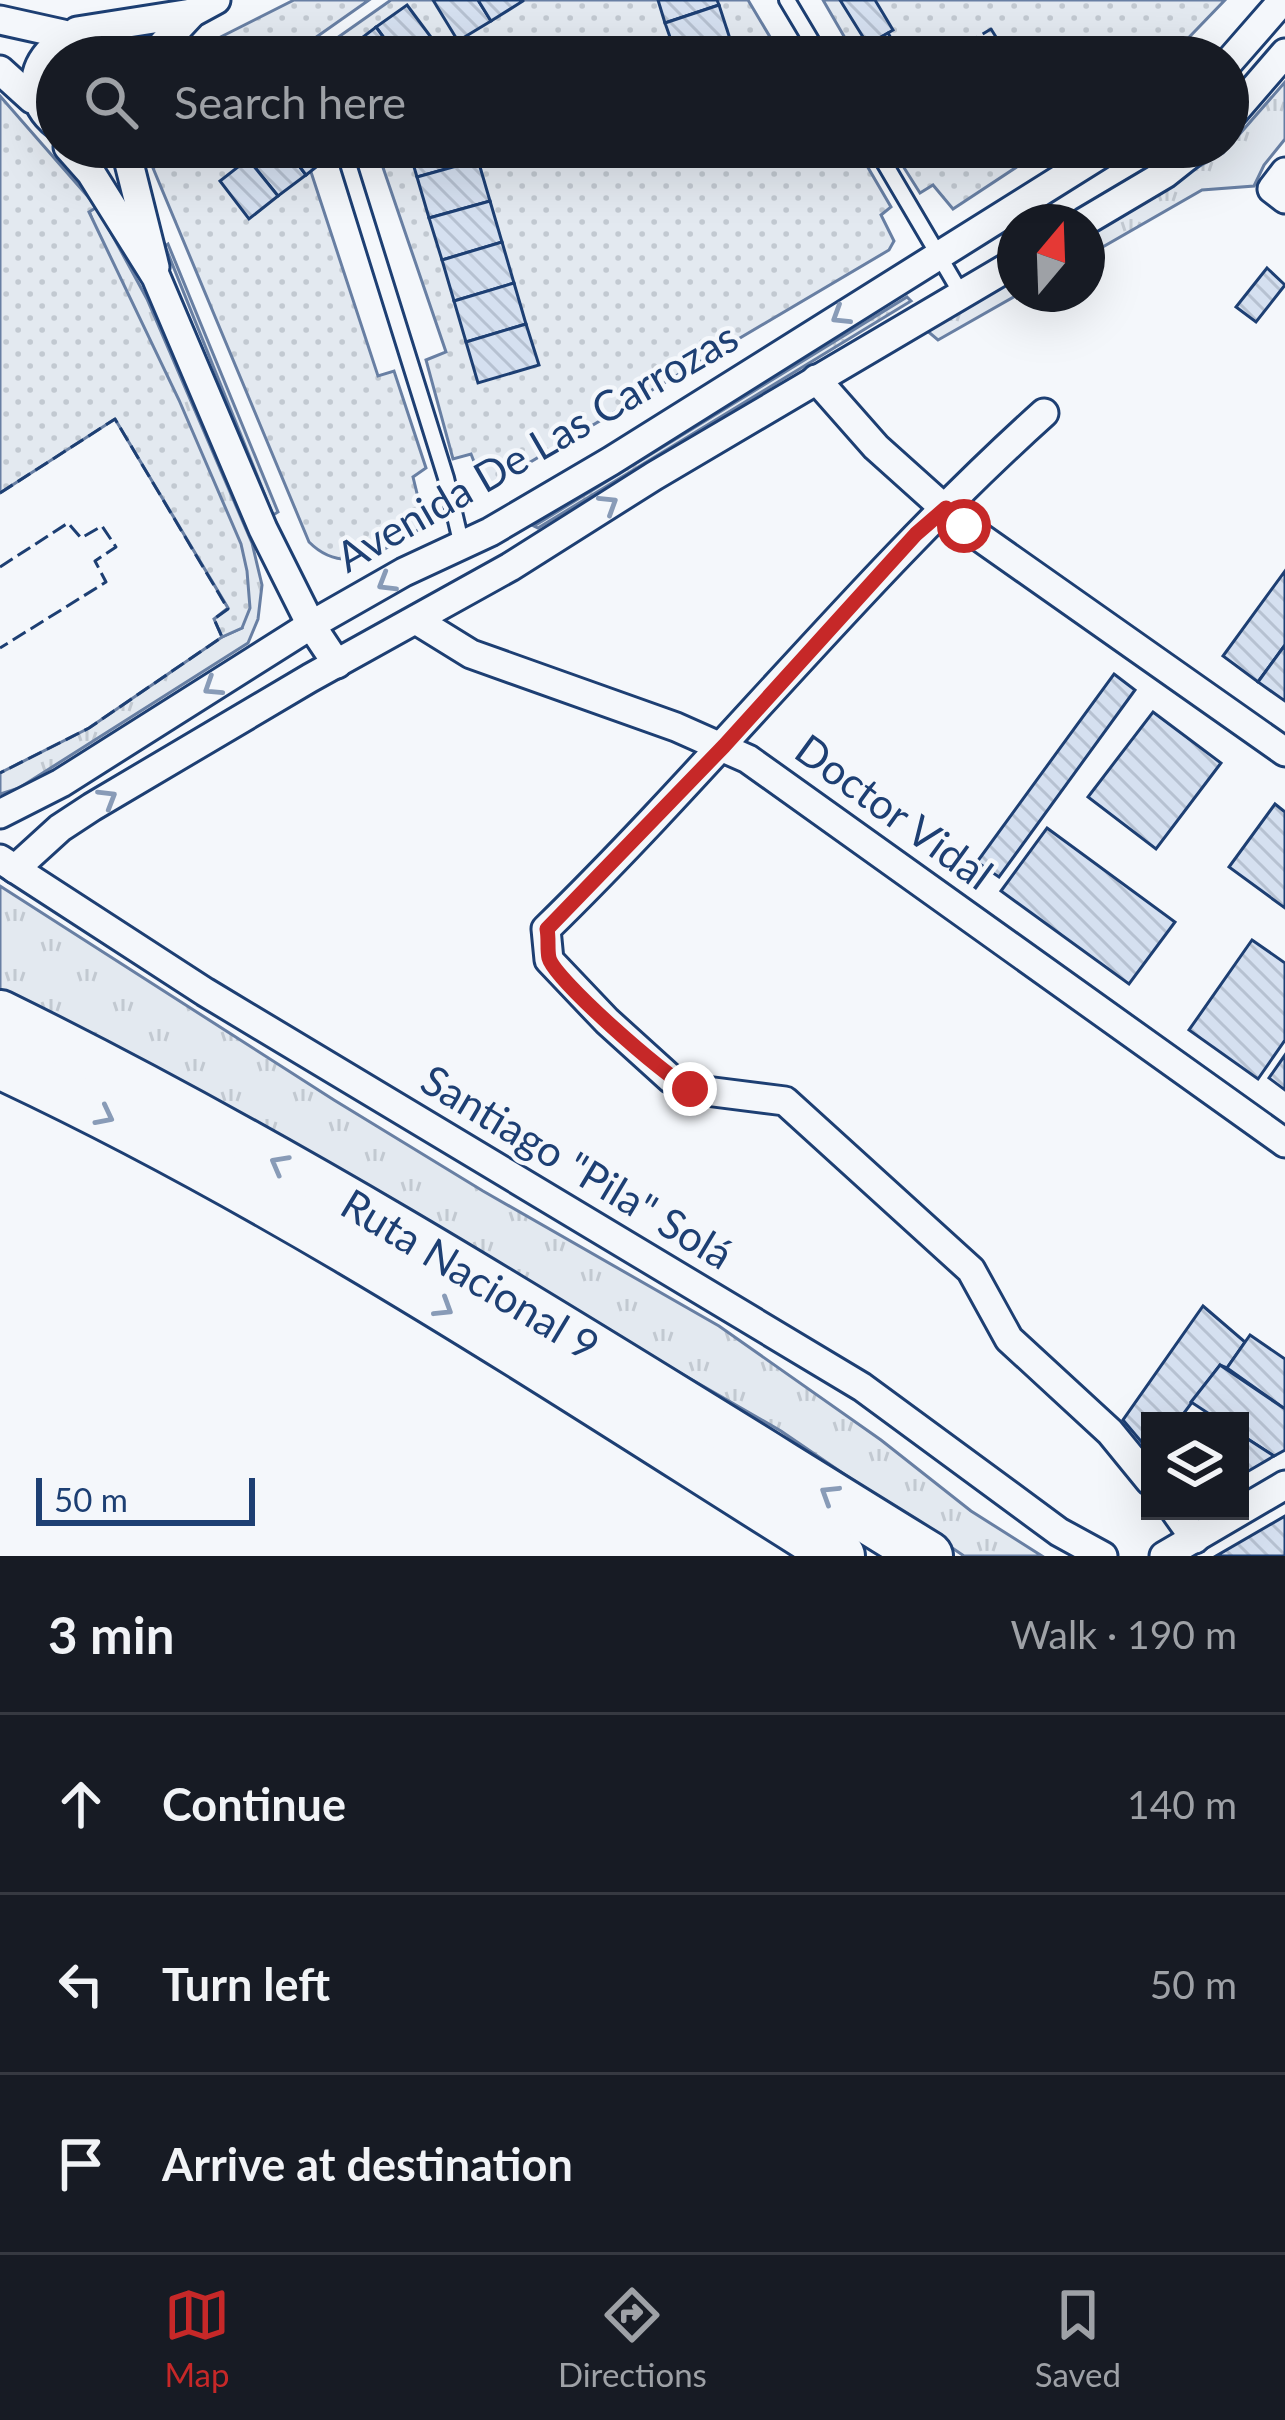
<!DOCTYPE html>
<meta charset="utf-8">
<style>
:root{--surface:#171b24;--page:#20242c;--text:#f1f3f6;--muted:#9ea1a6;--line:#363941;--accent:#c62828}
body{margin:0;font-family:Lato,sans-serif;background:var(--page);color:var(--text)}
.controls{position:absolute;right:36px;bottom:36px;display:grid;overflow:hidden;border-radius:0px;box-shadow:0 12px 48px #0002}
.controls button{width:108px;height:108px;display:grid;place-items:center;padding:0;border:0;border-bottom:3px solid var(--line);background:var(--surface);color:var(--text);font:60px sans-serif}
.compass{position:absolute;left:997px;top:204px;width:108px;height:108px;border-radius:50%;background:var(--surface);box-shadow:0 12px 48px #0002;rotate:19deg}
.scale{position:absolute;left:36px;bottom:30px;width:219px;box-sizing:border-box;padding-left:12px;border:6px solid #1d3f73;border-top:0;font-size:33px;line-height:42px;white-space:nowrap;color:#1d3f73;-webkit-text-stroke:9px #f4f7fb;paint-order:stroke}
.stop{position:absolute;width:36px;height:36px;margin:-27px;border:9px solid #c62828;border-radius:50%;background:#fff}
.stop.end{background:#c62828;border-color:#fff;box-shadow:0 3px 12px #0008}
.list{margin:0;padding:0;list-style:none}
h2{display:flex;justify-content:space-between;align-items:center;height:156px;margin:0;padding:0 48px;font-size:51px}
h2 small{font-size:39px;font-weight:400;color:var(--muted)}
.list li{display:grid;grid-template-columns:78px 1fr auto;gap:36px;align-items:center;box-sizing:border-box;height:180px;padding:0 48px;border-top:3px solid var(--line)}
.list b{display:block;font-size:45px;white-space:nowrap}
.list em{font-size:39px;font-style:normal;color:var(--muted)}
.icon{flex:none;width:66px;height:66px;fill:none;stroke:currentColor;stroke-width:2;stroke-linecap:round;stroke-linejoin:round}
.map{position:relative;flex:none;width:1285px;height:1556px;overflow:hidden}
.search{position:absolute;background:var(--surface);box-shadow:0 12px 48px #0002;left:36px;right:36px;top:36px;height:132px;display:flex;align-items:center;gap:30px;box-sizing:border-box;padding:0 42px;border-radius:66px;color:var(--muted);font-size:45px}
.sheet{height:696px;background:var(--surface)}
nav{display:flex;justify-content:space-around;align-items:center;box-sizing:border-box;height:168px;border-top:3px solid var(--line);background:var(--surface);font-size:33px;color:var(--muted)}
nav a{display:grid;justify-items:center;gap:6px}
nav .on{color:var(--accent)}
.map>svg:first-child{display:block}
.grass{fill:url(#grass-tufts);stroke:#687fa3;stroke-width:3}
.park{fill:url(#park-dots);stroke:#687fa3;stroke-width:3}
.building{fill:url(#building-back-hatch);stroke:#1d3f73;stroke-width:3}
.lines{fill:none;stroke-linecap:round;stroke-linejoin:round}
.lane-casing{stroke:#1d3f73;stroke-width:20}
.street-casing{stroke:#1d3f73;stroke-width:33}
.highway-casing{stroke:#1d3f73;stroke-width:54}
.lane{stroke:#f4f7fb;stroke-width:14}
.street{stroke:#f4f7fb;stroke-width:27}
.highway{stroke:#f4f7fb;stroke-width:48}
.fence{stroke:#1d3f73;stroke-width:3;stroke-dasharray:15 6;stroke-linecap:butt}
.oneway{stroke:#889bb7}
.route{stroke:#c62828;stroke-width:15}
.labels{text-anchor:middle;stroke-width:9;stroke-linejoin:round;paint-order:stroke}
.street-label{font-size:42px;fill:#1d3f73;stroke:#f4f7fb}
</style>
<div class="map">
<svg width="1285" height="1556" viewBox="0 0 1285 1556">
<defs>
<pattern id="grass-tufts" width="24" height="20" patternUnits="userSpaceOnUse" patternTransform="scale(3)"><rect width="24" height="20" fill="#e3e9f0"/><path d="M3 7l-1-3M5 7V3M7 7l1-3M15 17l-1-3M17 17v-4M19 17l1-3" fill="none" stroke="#c2c9d1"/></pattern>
<pattern id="park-dots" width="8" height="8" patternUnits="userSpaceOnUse" patternTransform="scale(3)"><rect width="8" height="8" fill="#e3e9f0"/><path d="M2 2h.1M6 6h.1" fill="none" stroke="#c2c9d1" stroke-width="1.8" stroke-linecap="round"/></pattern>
<pattern id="building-back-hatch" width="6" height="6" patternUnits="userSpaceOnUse" patternTransform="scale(3)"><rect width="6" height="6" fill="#d5e0f0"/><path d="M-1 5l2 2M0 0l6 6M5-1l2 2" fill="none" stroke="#b6c1d1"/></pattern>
</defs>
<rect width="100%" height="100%" fill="#f4f7fb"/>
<g class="grass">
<path d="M 1285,82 L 1285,139 L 1264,165 L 1254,186 L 1202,190 L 1087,256 L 1087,229 L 1223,153 Z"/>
<path d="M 97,207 L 147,299 L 252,543 L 262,585 L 258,619 L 248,643 L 19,788 L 0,794 L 0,773 L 89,728 L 222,637 L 242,628 L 89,211 Z"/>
<path d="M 168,244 L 278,512 L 273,515 L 165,246 Z"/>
<path d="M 1015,270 L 1015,294 L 1019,294 L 938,340 L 919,324 Z"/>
<path d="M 907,297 L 911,301 L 538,528 L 534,526 Z"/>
<path d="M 0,886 L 334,1100 L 483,1191 L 719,1326 L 881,1440 L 971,1511 L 1042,1556 L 964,1556 L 781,1431 L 139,1062 L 0,990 Z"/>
</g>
<g class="park">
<path d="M 294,0 L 369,0 L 288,57 L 181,57 Z"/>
<path d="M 391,0 L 748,0 L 782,57 L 310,57 Z"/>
<path d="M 823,0 L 1225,0 L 1170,57 L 856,57 Z"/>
<path d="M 0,96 L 97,207 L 89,212 L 179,400 L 241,544 L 247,571 L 250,608 L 242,628 L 222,637 L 214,619 L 228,608 L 115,419 L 0,493 Z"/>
<path d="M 182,147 L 320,147 L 325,163 L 309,166 L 378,376 L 394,371 L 426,468 L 413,477 L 425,526 C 387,547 347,580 309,542 L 153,168 Z"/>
<path d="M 376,147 L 856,147 L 891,207 L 881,215 L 894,241 L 889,250 L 493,484 L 482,482 L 471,454 L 453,459 L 426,360 L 446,352 Z"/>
<path d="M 891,147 L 1047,147 L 953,209 L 933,185 L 920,193 Z"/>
</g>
<g class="building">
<path d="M 433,0 L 478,0 L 491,21 L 458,41 Z"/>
<path d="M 478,0 L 523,0 L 523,1 L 491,21 Z"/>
<path d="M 658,0 L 717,0 L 719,5 L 665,23 Z"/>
<path d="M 840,0 L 875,0 L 893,30 L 868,45 Z"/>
<path d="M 407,5 L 442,52 L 435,57 L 398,57 L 376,27 Z"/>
<path d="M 719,5 L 732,45 L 694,57 L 677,57 L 665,23 Z"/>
<path d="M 376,27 L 398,57 L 351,57 L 346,50 Z"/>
<path d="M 888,33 L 902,57 L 884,57 L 874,41 Z"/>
<path d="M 732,45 L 736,57 L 694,57 Z"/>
<path d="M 263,147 L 285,147 L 306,175 L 278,196 L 248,159 Z"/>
<path d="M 285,147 L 331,147 L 335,152 L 306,175 Z"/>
<path d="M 408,147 L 474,147 L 478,160 L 417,177 Z"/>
<path d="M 248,159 L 278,196 L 249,219 L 220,181 Z"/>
<path d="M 478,160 L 490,201 L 429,218 L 417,177 Z"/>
<path d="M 490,201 L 502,242 L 442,260 L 429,218 Z"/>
<path d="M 502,242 L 514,283 L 454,301 L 442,260 Z"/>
<path d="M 1267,268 L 1285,285 L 1256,322 L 1236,307 Z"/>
<path d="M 514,283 L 526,324 L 466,342 L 454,301 Z"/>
<path d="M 526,324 L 539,365 L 478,383 L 466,342 Z"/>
<path d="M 1285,571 L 1285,645 L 1258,682 L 1223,656 Z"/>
<path d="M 1285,645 L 1285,701 L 1258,682 Z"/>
<path d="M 1114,674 L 1135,690 L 999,877 L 977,862 Z"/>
<path d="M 1153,712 L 1221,763 L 1156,849 L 1088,797 Z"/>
<path d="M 1275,804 L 1285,812 L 1285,908 L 1229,867 Z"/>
<path d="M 1047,828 L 1175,922 L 1129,984 L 1001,891 Z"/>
<path d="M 1252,940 L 1285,963 L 1285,1040 L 1258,1079 L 1189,1030 Z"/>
<path d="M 1285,1055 L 1285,1090 L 1269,1078 Z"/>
<path d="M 1203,1306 L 1245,1342 L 1227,1368 L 1220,1365 L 1178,1421 L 1150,1421 L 1150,1452 L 1123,1420 Z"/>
<path d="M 1250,1335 L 1285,1359 L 1285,1409 L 1227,1368 Z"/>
<path d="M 1220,1365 L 1285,1409 L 1285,1450 L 1274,1456 L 1240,1434 L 1240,1421 L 1220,1421 L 1191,1402 Z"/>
<path d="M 1240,1434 L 1274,1456 L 1240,1476 Z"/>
<path d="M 1285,1516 L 1285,1556 L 1216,1556 Z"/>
</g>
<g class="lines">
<g class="lane-casing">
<g id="lane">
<path d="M 787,0 L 821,57"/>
<path d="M 875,147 L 962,295"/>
<path d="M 349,167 L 446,478 L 462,546"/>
</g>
</g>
<g class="street-casing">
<g id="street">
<path d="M 0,20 L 63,34"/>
<path d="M 77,31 L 192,13"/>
<path d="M 151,57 L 192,13 L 216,0"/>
<path d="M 1228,63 L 1283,0"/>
<path d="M 0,70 L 32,99"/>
<path d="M 1228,119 L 1285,53"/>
<path d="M 57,125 C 0,81 70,0 117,57"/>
<path d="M 68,147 L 91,173 L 156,277 L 263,529 L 311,625 L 337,664"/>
<path d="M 125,147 L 155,267"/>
<path d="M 1285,172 L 1272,189 L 1285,199"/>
<path d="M 1084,222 L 1165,174 L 1199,147"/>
<path d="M 816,379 L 876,447 L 964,526 L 1285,752"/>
<path d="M 1044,413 C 866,573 717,762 546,929 L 549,960 L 607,1021 L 671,1079 L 690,1089 L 785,1101 L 971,1270 L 1009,1339 L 1110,1432 L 1150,1481"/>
<path d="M 416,620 L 471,654 L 676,727 L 748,759 L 1285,1143"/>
<path d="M 0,814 L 61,783 L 311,625 L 404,572 L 490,532 L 611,461 L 1112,147"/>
<path d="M 0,859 L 205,992 L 862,1387 L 1059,1532 L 1103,1556"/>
<path d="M 15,869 L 60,828 L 92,807 L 310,678 L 510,567 L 654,476 L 1015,263"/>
<path d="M 1175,1511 L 1195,1539"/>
<path d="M 1164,1556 L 1285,1485"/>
</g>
</g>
<g class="highway-casing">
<g id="highway">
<path d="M 0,1015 C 322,1173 623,1368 928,1556"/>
<path d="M 0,1064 C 294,1201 565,1384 840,1556"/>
</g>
</g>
<use href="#lane" class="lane"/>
<use href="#street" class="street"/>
<use href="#highway" class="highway"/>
<g class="fence">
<path d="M 991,29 L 1001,45 L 986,54 L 976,38 Z"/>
<path d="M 0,493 L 115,419 L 228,609 L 214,619 L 222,637 L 89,728 L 0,773"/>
<path d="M 0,567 L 68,523 L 81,538 L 102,526 L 116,547 L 95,561 L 106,582 L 0,648"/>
</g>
</g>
<defs><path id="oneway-chevron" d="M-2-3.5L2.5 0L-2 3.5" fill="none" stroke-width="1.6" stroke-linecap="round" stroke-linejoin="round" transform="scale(3)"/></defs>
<g class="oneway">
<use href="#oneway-chevron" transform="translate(840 316) rotate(148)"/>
<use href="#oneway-chevron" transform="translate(609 504) rotate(-32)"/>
<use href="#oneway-chevron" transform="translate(386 583) rotate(149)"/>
<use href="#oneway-chevron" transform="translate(212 687) rotate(147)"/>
<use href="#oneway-chevron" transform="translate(108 798) rotate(-31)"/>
<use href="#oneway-chevron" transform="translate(105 1116) rotate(27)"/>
<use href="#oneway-chevron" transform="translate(279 1164) rotate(-151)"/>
<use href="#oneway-chevron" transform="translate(444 1308) rotate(32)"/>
<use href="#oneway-chevron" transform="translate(829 1494) rotate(-148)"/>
</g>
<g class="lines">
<path class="route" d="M 690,1089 C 666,1077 554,979 549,958 C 547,949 549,939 547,929 L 724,746 L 916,534 L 946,508 L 964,526"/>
</g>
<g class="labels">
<g class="street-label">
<text transform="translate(537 447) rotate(-30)" y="15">Avenida De Las Carrozas</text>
<text transform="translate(894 812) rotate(36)" y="15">Doctor Vidal</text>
<text transform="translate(577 1167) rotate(31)" y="15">Santiago "Pila" Solá</text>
<text transform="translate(470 1275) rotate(31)" y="15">Ruta Nacional 9</text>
</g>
</g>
</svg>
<div class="controls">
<button><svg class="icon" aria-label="layers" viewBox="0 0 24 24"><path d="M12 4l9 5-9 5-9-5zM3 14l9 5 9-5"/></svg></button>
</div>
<svg class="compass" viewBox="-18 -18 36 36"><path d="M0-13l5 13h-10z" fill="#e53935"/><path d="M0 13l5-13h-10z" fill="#9ea1a6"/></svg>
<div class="scale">50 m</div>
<div class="stop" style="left:964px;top:526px"></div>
<div class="stop end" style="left:690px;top:1089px"></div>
<div class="search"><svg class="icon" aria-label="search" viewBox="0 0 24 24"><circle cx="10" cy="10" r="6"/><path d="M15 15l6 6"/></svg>Search here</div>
</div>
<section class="sheet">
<h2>3 min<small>Walk · 190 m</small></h2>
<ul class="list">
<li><svg class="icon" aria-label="ahead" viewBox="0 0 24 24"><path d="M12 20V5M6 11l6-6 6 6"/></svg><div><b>Continue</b></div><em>140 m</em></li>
<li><svg class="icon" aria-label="left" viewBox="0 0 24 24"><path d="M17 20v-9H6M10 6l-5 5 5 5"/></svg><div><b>Turn left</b></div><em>50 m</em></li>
<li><svg class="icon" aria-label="arrive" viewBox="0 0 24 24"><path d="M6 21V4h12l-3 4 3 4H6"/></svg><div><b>Arrive at destination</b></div></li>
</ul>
</section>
<nav>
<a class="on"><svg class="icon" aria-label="map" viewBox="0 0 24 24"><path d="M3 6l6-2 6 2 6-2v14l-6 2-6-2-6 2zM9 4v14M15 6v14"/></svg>Map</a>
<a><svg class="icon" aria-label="directions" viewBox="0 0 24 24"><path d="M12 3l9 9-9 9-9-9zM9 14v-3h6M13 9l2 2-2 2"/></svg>Directions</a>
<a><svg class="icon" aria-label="saved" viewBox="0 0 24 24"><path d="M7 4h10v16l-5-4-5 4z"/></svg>Saved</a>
</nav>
